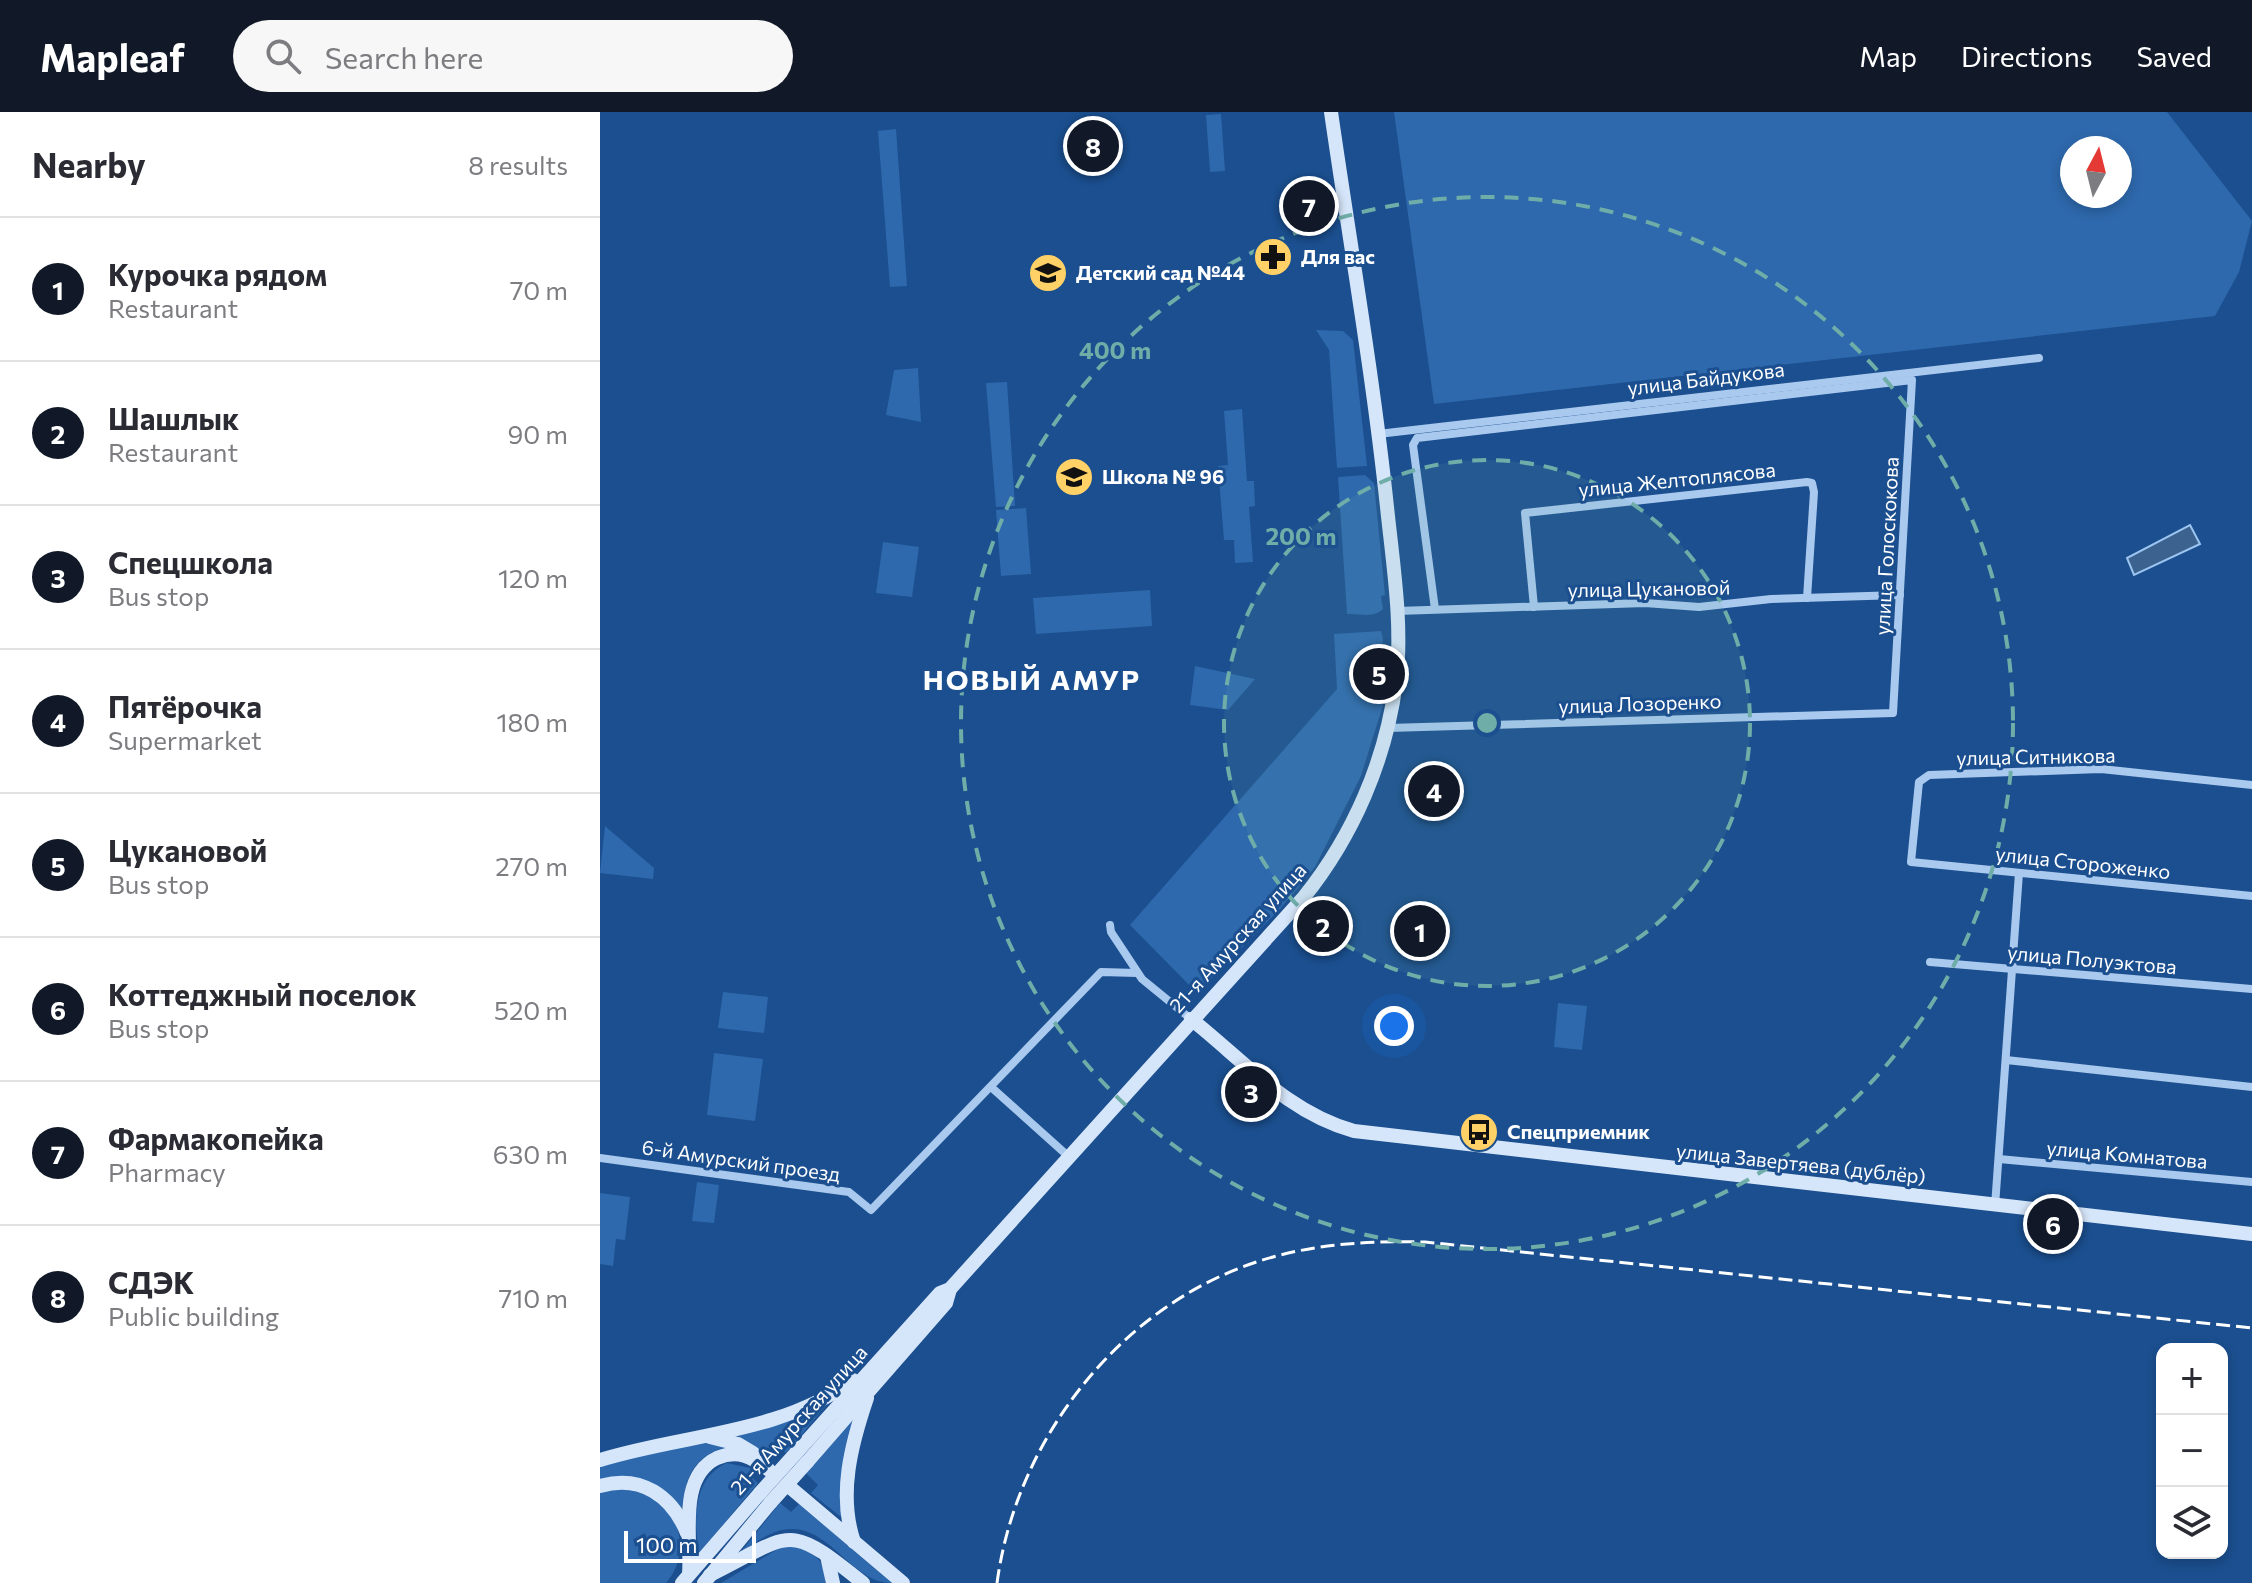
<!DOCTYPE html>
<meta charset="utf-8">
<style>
:root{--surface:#fff;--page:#f7f7f7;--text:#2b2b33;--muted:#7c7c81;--line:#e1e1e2;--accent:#111827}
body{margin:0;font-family:Commissioner,sans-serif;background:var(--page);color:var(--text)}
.controls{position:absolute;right:24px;bottom:24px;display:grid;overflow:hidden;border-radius:16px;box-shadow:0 4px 12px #0003}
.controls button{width:72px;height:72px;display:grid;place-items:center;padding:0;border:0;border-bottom:2px solid var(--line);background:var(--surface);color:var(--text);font:40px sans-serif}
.compass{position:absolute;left:1460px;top:24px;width:72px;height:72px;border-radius:50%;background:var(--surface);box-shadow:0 4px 12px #0003;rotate:7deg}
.scale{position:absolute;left:24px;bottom:20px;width:132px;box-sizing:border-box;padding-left:8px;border:4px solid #fff;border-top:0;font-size:22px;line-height:28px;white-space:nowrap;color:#fff;-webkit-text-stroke:6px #1b4f8f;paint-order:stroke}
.you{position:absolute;left:794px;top:914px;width:28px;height:28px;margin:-20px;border:6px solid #fff;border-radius:50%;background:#1a73e8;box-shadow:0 0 0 12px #1a73e833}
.badge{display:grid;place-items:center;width:52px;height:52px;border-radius:50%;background:var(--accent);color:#fff;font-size:26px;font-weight:700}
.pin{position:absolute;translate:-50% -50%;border:4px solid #fff;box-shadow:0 2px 8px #0006}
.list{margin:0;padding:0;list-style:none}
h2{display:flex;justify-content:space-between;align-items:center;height:104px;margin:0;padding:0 32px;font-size:34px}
h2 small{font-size:26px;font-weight:400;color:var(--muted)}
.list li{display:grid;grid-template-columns:52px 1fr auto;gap:24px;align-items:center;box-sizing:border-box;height:144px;padding:0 32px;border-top:2px solid var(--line)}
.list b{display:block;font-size:30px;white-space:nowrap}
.list p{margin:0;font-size:26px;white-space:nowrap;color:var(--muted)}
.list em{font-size:26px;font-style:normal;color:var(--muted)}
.icon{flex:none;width:44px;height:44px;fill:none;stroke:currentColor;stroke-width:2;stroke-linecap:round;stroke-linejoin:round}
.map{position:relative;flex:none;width:1652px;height:1471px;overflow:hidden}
header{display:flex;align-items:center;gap:48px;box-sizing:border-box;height:112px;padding:0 40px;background:var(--accent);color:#fff}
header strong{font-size:38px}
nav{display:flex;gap:44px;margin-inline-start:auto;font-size:28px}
.search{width:560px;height:72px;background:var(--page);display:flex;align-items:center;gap:20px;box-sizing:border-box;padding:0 28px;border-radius:44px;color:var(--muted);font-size:30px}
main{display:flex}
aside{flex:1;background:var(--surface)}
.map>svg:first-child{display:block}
.green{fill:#2e69ad;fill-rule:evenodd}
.water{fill:#3c6290;stroke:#9cc4f0;stroke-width:2}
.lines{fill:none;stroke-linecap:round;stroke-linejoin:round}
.street{stroke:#a9c9ee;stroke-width:8}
.secondary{stroke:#d6e6fa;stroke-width:14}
.rail{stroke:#fff;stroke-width:3;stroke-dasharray:14 6;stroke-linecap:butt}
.secondary-bridge{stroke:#d6e6fa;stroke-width:14}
.ring{fill:none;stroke:#6fada8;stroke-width:4;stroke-dasharray:14 10}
.labels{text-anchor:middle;stroke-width:6;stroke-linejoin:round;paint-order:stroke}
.poi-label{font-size:20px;font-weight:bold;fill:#fff;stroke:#1b4f8f;text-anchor:start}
.street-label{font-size:20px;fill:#fff;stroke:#1b4f8f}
.district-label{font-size:28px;font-weight:bold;letter-spacing:2px;fill:#fff;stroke:#1b4f8f}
.centre{fill:#6fada8;stroke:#1b4f8f;stroke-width:4}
.ring-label{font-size:24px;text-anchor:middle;font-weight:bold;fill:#6fada8;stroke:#1b4f8f;stroke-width:6;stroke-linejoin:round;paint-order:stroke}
</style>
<header>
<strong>Mapleaf</strong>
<div class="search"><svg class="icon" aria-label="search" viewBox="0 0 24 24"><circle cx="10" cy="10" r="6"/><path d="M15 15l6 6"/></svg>Search here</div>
<nav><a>Map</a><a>Directions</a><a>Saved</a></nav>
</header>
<main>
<aside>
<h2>Nearby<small>8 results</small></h2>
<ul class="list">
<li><span class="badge">1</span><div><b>Курочка рядом</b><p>Restaurant</p></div><em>70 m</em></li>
<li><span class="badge">2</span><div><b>Шашлык</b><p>Restaurant</p></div><em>90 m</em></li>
<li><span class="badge">3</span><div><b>Спецшкола</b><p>Bus stop</p></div><em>120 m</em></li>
<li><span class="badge">4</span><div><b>Пятёрочка</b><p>Supermarket</p></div><em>180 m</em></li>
<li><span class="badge">5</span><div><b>Цукановой</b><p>Bus stop</p></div><em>270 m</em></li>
<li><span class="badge">6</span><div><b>Коттеджный поселок</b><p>Bus stop</p></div><em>520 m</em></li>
<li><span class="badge">7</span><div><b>Фармакопейка</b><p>Pharmacy</p></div><em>630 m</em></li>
<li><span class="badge">8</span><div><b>СДЭК</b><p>Public building</p></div><em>710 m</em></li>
</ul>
</aside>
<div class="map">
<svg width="1652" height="1471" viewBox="0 0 1652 1471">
<rect width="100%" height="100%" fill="#1b4f8f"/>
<g class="green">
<path d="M 794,0 L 1567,0 L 1652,109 L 1639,160 L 1615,204 L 834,292 ZM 1472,36 L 1520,36 L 1520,84 L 1472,84 Z"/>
<path d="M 621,2 L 625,59 L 610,60 L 606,3 Z"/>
<path d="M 296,17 L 307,174 L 290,175 L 278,19 Z"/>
<path d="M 716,218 L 743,219 L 753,228 L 767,354 L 737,356 L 729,238 Z"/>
<path d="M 318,256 L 321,310 L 286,303 L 294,258 Z"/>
<path d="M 407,270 L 415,394 L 396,395 L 386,271 Z"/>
<path d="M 642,297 L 647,369 L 654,369 L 655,394 L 649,395 L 653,450 L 635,451 L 634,428 L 624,428 L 618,354 L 628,353 L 624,299 Z"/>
<path d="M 765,363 L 774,371 L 785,483 L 781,484 L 783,497 C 772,507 760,501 747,502 L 738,365 Z"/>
<path d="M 426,396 L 431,462 L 401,464 L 396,398 Z"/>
<path d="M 283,430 L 319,435 L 312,485 L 276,481 Z"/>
<path d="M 550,478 L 552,514 L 436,522 L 433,486 Z"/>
<path d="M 781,519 L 783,527 L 779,566 L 783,593 L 761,664 L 715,755 L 681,796 L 597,881 L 530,813 L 737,577 L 734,522 Z"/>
<path d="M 595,554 L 655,567 L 628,598 L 590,593 Z"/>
<path d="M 5,714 L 54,756 L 53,767 L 0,761 Z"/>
<path d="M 123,880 L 168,885 L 164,921 L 118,916 Z"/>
<path d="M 958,891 L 987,894 L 982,938 L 954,935 Z"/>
<path d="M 114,941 L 163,947 L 155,1009 L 107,1003 Z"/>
<path d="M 97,1070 L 119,1073 L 114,1111 L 92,1109 Z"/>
<path d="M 0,1081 L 30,1085 L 25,1128 L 16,1127 L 13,1154 L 0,1152 Z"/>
<path d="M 230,1289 L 186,1341 L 178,1335 L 169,1344 L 135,1322 Z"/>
<path d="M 253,1308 L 242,1368 L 241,1405 L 211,1381 L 218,1373 L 206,1361 Z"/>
<path d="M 98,1329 L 130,1334 C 94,1343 85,1364 82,1398 L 74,1388 L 0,1370 L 0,1352 Z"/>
<path d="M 127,1351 L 155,1357 L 150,1364 L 158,1371 L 99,1441 C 94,1409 92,1366 127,1351 Z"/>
<path d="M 10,1378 C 17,1378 27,1377 35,1378 C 78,1386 94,1440 66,1471 L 0,1471 L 0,1380 Z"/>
<path d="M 180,1391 L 191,1400 L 199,1392 L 292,1471 C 248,1471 228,1405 178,1419 C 165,1423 152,1433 140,1441 Z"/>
<path d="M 183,1434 C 207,1434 226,1444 225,1471 L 121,1471 Z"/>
</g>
<path class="water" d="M 1590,413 L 1600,432 L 1534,463 L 1527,446 Z"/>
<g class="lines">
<g class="street">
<path d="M 778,322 L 1439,246"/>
<path d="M 934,495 L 925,401 L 1207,370 L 1212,371 L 1214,380 L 1207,486"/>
<path d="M 797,499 L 1045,491 L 1099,495 L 1171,487 L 1300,483"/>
<path d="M 788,616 L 1293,601 L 1312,268 L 817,326 L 813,333 L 835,497"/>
<path d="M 1652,673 L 1501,657 L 1329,663 L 1319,670 L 1311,750 L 1652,784"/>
<path d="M 510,813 L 511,820 L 542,867 L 591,907"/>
<path d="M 1330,850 L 1652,877"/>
<path d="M 1406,948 L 1652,975"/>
<path d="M 391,975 L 468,1044"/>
<path d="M 0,1046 L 249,1080 L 271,1098 L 501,860 L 537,861"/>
<path d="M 1399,1047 L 1652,1070"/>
<path d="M 1395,1094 L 1419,761"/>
</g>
<g class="secondary">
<path d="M 591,907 C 644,949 688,1001 754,1019 L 1652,1122"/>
<path d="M 110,1325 L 138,1332 L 153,1341"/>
<path d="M 196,1341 L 340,1181 L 350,1177 L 704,785 C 753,724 786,648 796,570 C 803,513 793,453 787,395 C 773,263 750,132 731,0"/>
<path d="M 0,1348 C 84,1322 181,1322 253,1268"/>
<path d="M 208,1349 L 346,1191 L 350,1177"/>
<path d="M 0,1374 C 41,1362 72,1384 87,1421"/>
<path d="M 192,1377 L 303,1471"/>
<path d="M 254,1430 C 238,1383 251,1333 267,1286"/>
<path d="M 227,1444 L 233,1471"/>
<path d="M 89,1462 C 92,1427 77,1365 117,1346 C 138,1337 152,1345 169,1358"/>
<path d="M 110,1463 C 194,1421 186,1409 263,1471"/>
<path d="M 82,1471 L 160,1381"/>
<path d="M 104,1471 L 171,1390"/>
</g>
<path class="rail" d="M 397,1471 C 417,1322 527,1185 673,1145 C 723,1131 773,1129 825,1130 L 1652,1216"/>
<g class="secondary-bridge">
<path d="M 160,1381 L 196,1341"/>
<path d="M 171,1390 L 208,1349"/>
</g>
</g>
<circle cx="887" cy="611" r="263" fill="#6fada8" fill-opacity=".12"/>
<g class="ring">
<circle cx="887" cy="611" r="263"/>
<circle cx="887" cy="611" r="526"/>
</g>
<defs>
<g id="pharmacy-disc" transform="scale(2)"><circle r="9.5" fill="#ffd166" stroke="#1b4f8f"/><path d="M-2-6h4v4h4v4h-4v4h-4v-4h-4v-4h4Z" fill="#111"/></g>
<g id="school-disc" transform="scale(2)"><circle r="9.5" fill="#ffd166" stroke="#1b4f8f"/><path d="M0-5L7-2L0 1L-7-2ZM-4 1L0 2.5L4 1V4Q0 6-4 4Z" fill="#111"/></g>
<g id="bus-disc" transform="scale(2)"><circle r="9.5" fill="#ffd166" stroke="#1b4f8f"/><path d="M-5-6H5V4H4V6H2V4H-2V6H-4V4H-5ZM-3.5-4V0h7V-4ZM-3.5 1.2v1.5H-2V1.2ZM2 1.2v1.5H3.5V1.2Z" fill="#111"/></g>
</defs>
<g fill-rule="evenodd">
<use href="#pharmacy-disc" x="673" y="145"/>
<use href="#school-disc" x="448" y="161"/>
<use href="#school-disc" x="474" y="365"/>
<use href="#bus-disc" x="879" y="1020"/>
</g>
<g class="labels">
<g class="poi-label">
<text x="701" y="152">Для вас</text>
<text x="476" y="168">Детский сад №44</text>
<text x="502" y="372">Школа № 96</text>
<text x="907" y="1027">Спецприемник</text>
</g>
<g class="street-label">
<text transform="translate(1106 267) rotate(-7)" y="7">улица Байдукова</text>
<text transform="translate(1077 368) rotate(-6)" y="7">улица Желтоплясова</text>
<text transform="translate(1287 434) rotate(-87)" y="7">улица Голоскокова</text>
<text transform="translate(1049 477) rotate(-1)" y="7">улица Цукановой</text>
<text transform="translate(1040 592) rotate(-2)" y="7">улица Лозоренко</text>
<text transform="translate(1436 645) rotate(-1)" y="7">улица Ситникова</text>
<text transform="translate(1483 751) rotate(6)" y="7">улица Стороженко</text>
<text transform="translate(638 826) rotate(-48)" y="7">21-я Амурская улица</text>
<text transform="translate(1492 848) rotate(5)" y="7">улица Полуэктова</text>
<text transform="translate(1527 1043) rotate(5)" y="7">улица Комнатова</text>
<text transform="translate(141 1049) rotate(8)" y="7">6-й Амурский проезд</text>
<text transform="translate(1201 1052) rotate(6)" y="7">улица Завертяева (дублёр)</text>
<text transform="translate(199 1308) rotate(-48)" y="7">21-я Амурская улица</text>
</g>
<g class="district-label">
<text x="432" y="578">НОВЫЙ АМУР</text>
</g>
</g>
<circle cx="887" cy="611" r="12" class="centre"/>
<g class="ring-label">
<text x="515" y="247">400 m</text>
<text x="701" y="433">200 m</text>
</g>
</svg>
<div class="controls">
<button>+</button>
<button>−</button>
<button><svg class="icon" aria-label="layers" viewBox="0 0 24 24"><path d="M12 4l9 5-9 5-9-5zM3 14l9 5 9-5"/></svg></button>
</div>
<svg class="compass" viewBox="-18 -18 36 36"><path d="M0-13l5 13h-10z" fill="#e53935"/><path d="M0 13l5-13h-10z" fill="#7c7c81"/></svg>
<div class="scale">100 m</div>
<div class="you"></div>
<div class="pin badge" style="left:820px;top:819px">1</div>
<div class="pin badge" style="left:723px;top:814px">2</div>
<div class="pin badge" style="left:651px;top:980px">3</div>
<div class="pin badge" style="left:834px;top:679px">4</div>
<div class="pin badge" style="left:779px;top:562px">5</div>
<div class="pin badge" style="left:1453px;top:1112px">6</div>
<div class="pin badge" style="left:709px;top:94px">7</div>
<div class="pin badge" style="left:493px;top:34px">8</div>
</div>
</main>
